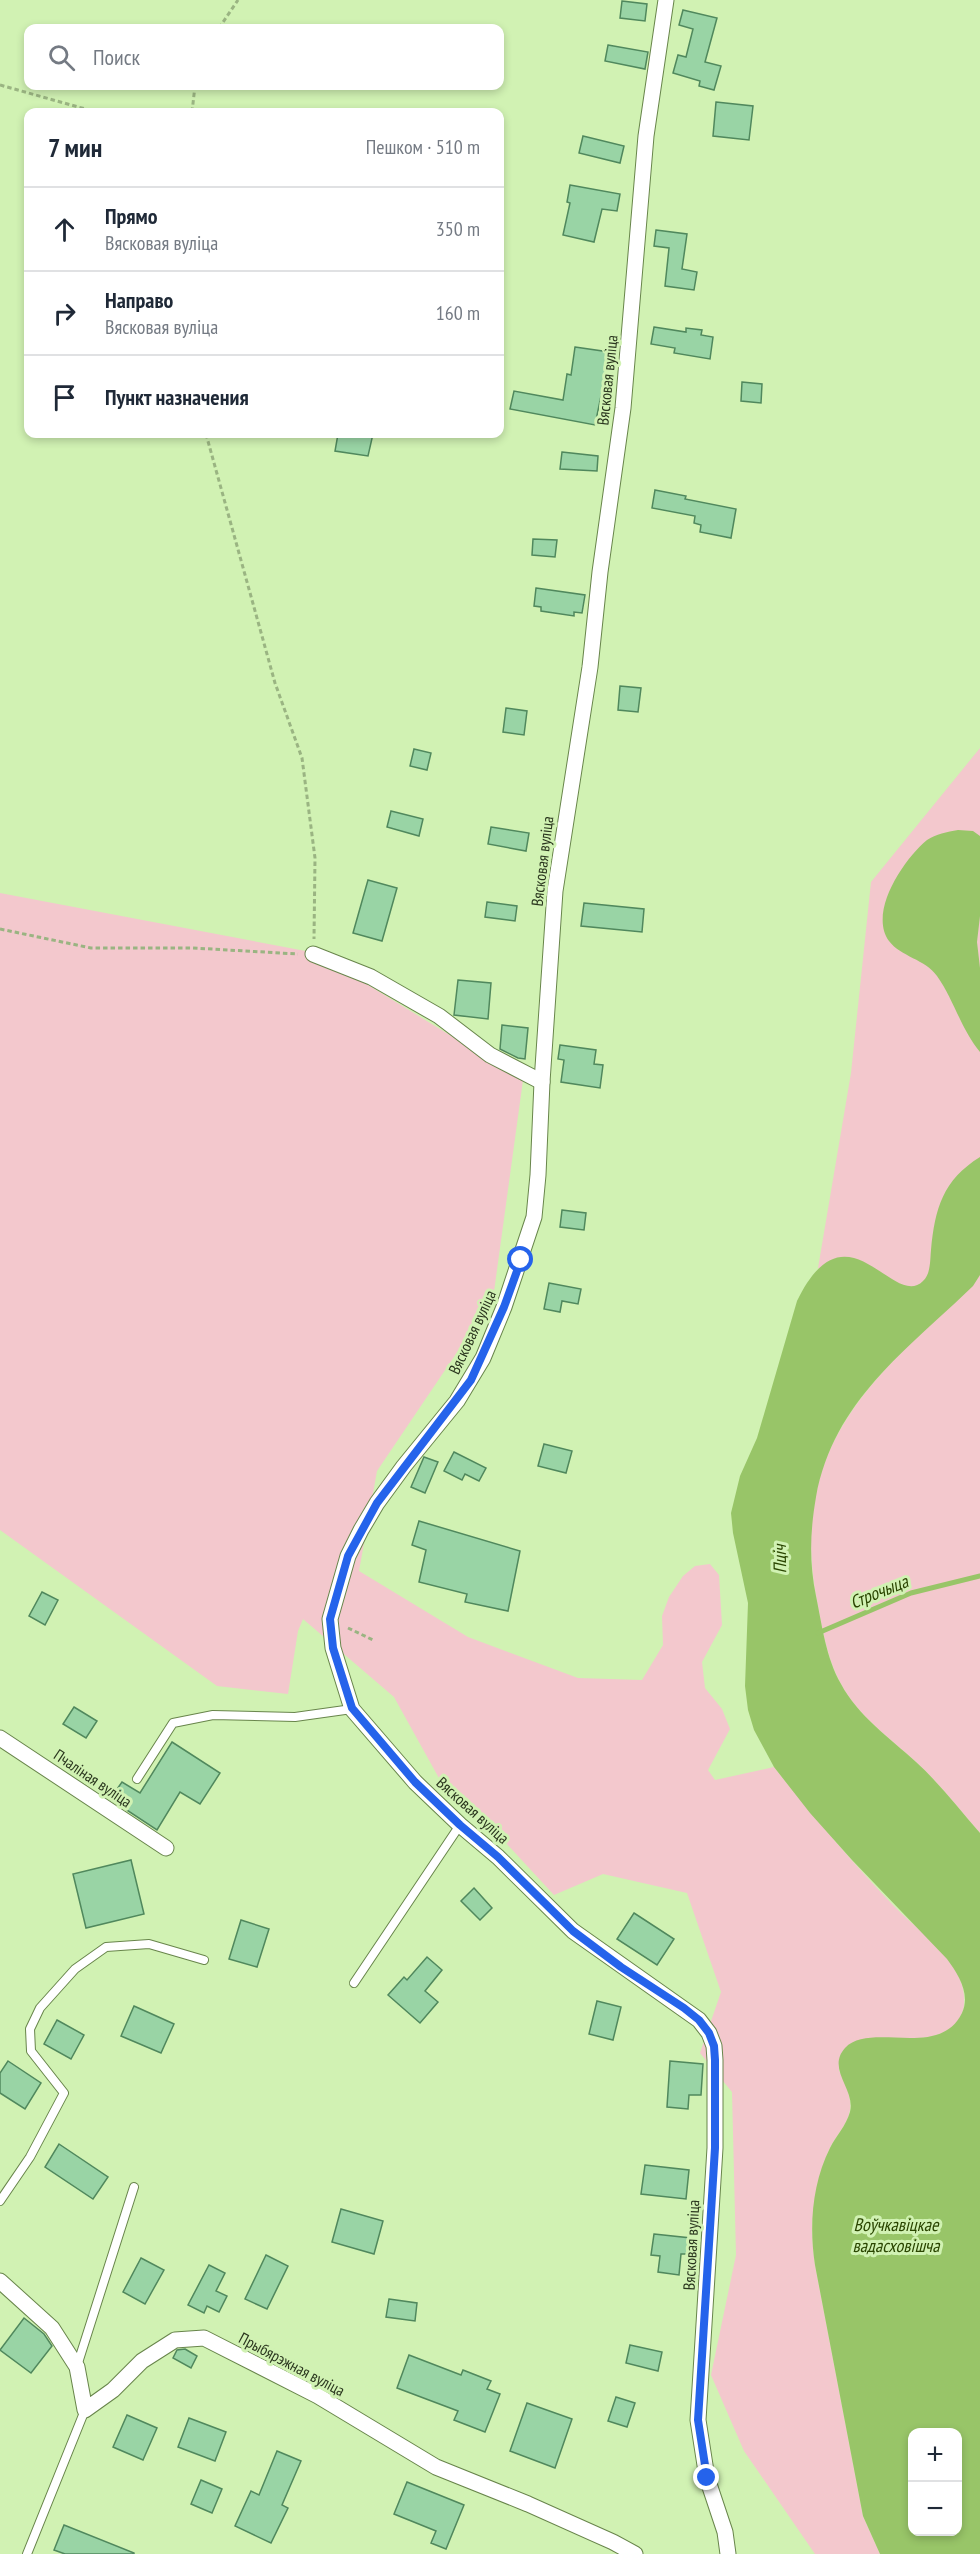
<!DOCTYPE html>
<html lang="ru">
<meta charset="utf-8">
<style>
:root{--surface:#fff;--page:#f2f2f3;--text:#1f2937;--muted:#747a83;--line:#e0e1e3}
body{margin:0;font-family:"PT Sans Narrow",sans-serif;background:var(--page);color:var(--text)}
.controls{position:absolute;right:18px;bottom:18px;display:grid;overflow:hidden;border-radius:12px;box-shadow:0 3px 9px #0003}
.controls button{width:54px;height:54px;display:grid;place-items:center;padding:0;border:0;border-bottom:2px solid var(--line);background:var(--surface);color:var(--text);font:30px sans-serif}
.stop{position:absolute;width:18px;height:18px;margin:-14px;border:4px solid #2563eb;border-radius:50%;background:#fff}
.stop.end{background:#2563eb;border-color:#fff;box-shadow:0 2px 6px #0008}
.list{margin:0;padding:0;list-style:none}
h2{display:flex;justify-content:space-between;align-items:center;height:78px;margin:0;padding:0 24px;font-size:26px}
h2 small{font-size:20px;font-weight:400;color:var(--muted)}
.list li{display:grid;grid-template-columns:39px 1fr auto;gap:18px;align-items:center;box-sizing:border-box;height:84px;padding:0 24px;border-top:2px solid var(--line)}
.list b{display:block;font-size:22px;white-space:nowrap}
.list p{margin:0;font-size:20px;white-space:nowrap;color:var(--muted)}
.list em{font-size:20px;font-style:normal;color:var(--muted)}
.icon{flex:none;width:33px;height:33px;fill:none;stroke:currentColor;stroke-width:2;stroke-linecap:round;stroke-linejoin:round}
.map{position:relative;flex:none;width:980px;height:2554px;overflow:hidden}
.search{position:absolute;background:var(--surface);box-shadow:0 3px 9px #0003;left:24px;top:24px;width:480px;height:66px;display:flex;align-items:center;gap:15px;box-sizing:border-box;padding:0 21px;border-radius:12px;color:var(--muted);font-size:22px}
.panel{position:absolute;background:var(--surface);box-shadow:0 3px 9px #0003;left:24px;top:108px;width:480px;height:330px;border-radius:12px}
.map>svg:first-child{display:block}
.green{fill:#f3c8cd}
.water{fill:#98c568;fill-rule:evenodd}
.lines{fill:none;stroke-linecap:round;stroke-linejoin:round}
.stream{stroke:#98c568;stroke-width:5}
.building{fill:#99d4a5;stroke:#50885d;stroke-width:1.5}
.service-casing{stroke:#68854b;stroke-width:10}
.minor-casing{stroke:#68854b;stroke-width:17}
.path{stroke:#9ab482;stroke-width:3;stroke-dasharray:4.5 3;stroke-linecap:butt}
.service{stroke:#fff;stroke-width:8}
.minor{stroke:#fff;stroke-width:15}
.route{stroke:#2563eb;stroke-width:8}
.labels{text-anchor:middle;stroke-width:6;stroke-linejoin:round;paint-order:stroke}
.street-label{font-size:16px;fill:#2a361e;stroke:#d1f2b3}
.water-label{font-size:18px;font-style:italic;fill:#2a4500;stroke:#d1f2b3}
</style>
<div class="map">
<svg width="980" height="2554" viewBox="0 0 980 2554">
<rect width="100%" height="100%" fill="#d1f2b3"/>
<g class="green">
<path d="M 980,748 L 980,1833 C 959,1809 940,1784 916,1762 C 890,1738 858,1716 841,1684 C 827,1659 822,1628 817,1601 C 794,1479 839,1409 926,1329 L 818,1268 L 851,1073 L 871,882 Z"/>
<path d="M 0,893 L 316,953 L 523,1080 L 493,1299 L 377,1471 L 359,1571 L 468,1637 L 578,1678 L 642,1680 L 663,1645 L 662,1616 L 669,1597 L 683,1576 L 695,1566 L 710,1564 L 719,1575 L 722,1625 L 702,1662 L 705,1688 L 722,1709 L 730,1729 L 708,1770 L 715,1780 L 774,1767 C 812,1815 851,1861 893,1905 C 914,1927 945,1948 958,1975 C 966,1991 968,2013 954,2026 C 931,2045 889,2037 861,2040 L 839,2070 C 844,2082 852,2095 850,2110 C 848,2125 835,2136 829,2150 C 813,2187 809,2226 815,2265 L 863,2516 L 880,2554 L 815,2554 L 744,2451 L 711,2375 L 736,2255 L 732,2092 L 700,2053 L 721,1992 L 687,1893 L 603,1874 L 554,1895 L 505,1842 L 445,1789 L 394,1697 L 303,1619 L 298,1631 L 288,1694 L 217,1686 L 0,1530 Z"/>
</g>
<g class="water">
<path d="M 958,830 L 973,831 L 980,836 L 980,916 L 977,942 L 980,968 L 980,1052 C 961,1029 954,1000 937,976 C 925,959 901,957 889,941 C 868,912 904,859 927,840 C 936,834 947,832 958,830 Z"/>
<path d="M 980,1157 L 980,1275 L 973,1286 C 906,1351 834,1400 816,1497 C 810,1532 809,1562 816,1596 C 822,1625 826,1658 841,1684 C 858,1716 890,1738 916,1762 C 940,1784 959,1809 980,1833 L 980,2554 L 880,2554 L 863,2516 L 815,2265 C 809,2226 812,2184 830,2148 C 836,2136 846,2126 850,2112 C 856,2090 826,2069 845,2048 C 871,2021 939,2060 962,2013 C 971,1994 958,1974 947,1959 L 852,1860 L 810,1813 L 774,1767 L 754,1730 L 748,1710 L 745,1686 L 748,1603 L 733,1533 L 731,1513 L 740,1476 L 757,1438 L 797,1301 C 847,1198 893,1311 923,1281 C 931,1274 930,1259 931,1250 C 935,1208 943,1180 980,1157 ZM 912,2432 L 958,2432 L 958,2532 L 912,2532 Z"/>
</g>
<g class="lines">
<path class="stream" d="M 818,1633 L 911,1593 L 980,1576"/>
</g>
<g class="building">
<path d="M 622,1 L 647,4 L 645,21 L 620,18 Z"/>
<path d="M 683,10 L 717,18 L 705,62 L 721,66 L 714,90 L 699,86 L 700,81 L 673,73 L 678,55 L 686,57 L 693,29 L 679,25 Z"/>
<path d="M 608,45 L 648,52 L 645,69 L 605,61 Z"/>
<path d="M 716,102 L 753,106 L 749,140 L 713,136 Z"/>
<path d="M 583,136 L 624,146 L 620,163 L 579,153 Z"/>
<path d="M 570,185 L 620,194 L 617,211 L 602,209 L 594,242 L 563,235 L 570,203 L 567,202 Z"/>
<path d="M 656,230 L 687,234 L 682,269 L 697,272 L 694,290 L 665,286 L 669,248 L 654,246 Z"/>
<path d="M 654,327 L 686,332 L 686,328 L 702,330 L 701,335 L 713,337 L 710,359 L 674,353 L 675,348 L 651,344 Z"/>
<path d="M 575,347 L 616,353 L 608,397 L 601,396 L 595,425 L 510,409 L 514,391 L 563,400 L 567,374 L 571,375 Z"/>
<path d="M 742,382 L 762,384 L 761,403 L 741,401 Z"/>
<path d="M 338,434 L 373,434 L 368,456 L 335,451 Z"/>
<path d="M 562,452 L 598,456 L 597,471 L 560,469 Z"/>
<path d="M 655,490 L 686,496 L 685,499 L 736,509 L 731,538 L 700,532 L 701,525 L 694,523 L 695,516 L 652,508 Z"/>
<path d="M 533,539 L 557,540 L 555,557 L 532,555 Z"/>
<path d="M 536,588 L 585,595 L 582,613 L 574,612 L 574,616 L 541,611 L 541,607 L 534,606 Z"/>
<path d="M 620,686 L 641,688 L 638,712 L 618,710 Z"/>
<path d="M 506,708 L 527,711 L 524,735 L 503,732 Z"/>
<path d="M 414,749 L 431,753 L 427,770 L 410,766 Z"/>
<path d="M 391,811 L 423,819 L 419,836 L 387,827 Z"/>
<path d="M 491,827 L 529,833 L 526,851 L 488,844 Z"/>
<path d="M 368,880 L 397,888 L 382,941 L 353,933 Z"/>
<path d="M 487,902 L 517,906 L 515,921 L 485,917 Z"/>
<path d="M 584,903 L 644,909 L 642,932 L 581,926 Z"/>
<path d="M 458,980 L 491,983 L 488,1019 L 454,1015 Z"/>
<path d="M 502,1025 L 528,1028 L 525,1059 L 518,1058 L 500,1049 Z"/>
<path d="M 560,1045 L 596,1050 L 594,1064 L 603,1065 L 600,1088 L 561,1082 L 564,1060 L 558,1059 Z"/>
<path d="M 562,1210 L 586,1213 L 584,1230 L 560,1227 Z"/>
<path d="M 549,1283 L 581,1289 L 578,1304 L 562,1301 L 560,1312 L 544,1309 Z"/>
<path d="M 544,1444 L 572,1451 L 566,1473 L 538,1466 Z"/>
<path d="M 454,1452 L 486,1468 L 479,1481 L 465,1474 L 462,1480 L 444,1471 Z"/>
<path d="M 424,1457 L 438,1462 L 425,1493 L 411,1487 Z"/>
<path d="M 419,1521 L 520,1551 L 508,1611 L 465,1602 L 467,1594 L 419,1582 L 426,1550 L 412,1545 Z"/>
<path d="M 42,1592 L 58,1600 L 45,1625 L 29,1616 Z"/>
<path d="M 74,1707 L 97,1721 L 86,1738 L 63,1724 Z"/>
<path d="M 172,1742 L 220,1773 L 200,1804 L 180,1792 L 157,1830 L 110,1799 L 122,1782 L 140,1793 Z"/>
<path d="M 131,1860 L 144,1914 L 86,1928 L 73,1874 Z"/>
<path d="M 474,1888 L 492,1908 L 480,1920 L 461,1901 Z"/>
<path d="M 634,1913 L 674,1939 L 657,1965 L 617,1939 Z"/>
<path d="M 241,1920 L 269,1929 L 257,1967 L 229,1959 Z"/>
<path d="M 427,1957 L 442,1970 L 425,1991 L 438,2002 L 420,2023 L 388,1995 L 404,1977 L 407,1980 Z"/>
<path d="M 597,2001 L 621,2007 L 613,2040 L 589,2034 Z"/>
<path d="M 134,2006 L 174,2024 L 161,2053 L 121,2036 Z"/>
<path d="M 57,2020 L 84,2035 L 71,2059 L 44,2044 Z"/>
<path d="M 8,2061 L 41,2083 L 25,2109 L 0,2093 L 0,2073 Z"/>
<path d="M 670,2061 L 703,2064 L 701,2095 L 689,2095 L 688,2109 L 667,2107 Z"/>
<path d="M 59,2144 L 108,2177 L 93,2199 L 45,2167 Z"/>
<path d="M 645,2165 L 689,2170 L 686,2199 L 641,2194 Z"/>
<path d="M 341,2209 L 383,2221 L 374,2254 L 332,2242 Z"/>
<path d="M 654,2234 L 691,2238 L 689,2254 L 681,2254 L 679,2275 L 658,2272 L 660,2256 L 651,2255 Z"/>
<path d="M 266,2255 L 288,2266 L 267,2309 L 245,2299 Z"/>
<path d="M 141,2258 L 164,2270 L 145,2304 L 123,2292 Z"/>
<path d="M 209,2265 L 225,2273 L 216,2291 L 227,2296 L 219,2312 L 207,2306 L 204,2313 L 188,2305 Z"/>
<path d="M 389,2299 L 417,2303 L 415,2321 L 386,2317 Z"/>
<path d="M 24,2318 L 44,2334 L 52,2346 L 31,2373 L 0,2350 Z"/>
<path d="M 630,2345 L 662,2352 L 658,2371 L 626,2363 Z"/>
<path d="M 185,2349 L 197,2356 L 191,2368 L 173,2358 L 177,2350 Z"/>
<path d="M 409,2355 L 461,2375 L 463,2370 L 491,2381 L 487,2389 L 500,2394 L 485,2432 L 454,2420 L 458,2411 L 397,2388 Z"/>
<path d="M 616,2397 L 635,2403 L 627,2427 L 608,2421 Z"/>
<path d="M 527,2403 L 572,2419 L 555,2468 L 510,2451 Z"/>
<path d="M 127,2415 L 157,2428 L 143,2460 L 113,2447 Z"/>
<path d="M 189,2418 L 226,2432 L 215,2461 L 178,2447 Z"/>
<path d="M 277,2451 L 301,2461 L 282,2505 L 288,2508 L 271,2543 L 235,2526 L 251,2491 L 259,2495 Z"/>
<path d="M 201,2480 L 222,2489 L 212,2513 L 191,2504 Z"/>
<path d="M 407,2482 L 464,2505 L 446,2549 L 431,2543 L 436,2531 L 394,2514 Z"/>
<path d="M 64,2525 L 134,2553 L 134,2554 L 65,2554 L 54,2550 Z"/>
</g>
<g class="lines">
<g class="service-casing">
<g id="service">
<path d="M 137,1779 L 173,1723 L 213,1715 L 295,1717 L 352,1709"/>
<path d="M 354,1983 L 460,1825"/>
<path d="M 0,2201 L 30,2157 L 64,2093 L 31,2051 L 30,2029 L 40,2008 L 75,1969 L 106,1947 L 149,1944 L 204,1960"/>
<path d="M 77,2366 L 134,2187"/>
<path d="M 27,2554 L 85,2410"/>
</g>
</g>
<g class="minor-casing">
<g id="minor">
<path d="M 666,0 L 646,136 L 623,408 L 600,572 L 590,667 L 555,891 L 542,1082 L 538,1175 L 534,1217 L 504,1307 L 483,1358 L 457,1401 L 404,1466 L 377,1503 L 361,1530 L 348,1556 L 330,1619 L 333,1648 L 352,1709 L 415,1782 L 460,1825 L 498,1857 L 573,1931 L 699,2020 L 709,2033 L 714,2046 L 715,2060 L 715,2148 L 698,2420 L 707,2478 L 725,2532 L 728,2554"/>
<path d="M 313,954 L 371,977 L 439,1016 L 490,1055 L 542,1082"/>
<path d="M 0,1738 L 166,1848"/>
<path d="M 0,2281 L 52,2328 L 77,2367 L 85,2410 L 113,2390 L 142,2361 L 175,2340 L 204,2338 L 318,2396 L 436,2467 L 528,2504 L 613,2542 L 635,2554"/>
</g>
</g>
<g class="path">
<path d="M 219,28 L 238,0"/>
<path d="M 0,85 L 96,112"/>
<path d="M 192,112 L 195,86"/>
<path d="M 206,434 L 275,683 L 302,758 L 315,858 L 314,939"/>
<path d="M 0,929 L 91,948 L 193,948 L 298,954"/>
<path d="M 348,1628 L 373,1640"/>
</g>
<use href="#service" class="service"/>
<use href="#minor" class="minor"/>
</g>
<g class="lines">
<path class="route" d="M 521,1260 L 504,1307 L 471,1380 L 377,1503 L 348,1556 L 330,1619 L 333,1648 L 352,1708 L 415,1782 L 460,1825 L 498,1857 L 573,1931 L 621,1967 L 684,2008 L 699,2020 L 709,2033 L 714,2046 L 715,2060 L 715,2148 L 698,2420 L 707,2478"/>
</g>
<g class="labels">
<g class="street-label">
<text transform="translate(607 380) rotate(-84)" y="6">Вясковая вуліца</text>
<text transform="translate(542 861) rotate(-83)" y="6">Вясковая вуліца</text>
<text transform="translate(472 1332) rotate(-65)" y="6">Вясковая вуліца</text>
<text transform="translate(93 1778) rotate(34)" y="6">Пчаліная вуліца</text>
<text transform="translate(473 1810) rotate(42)" y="6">Вясковая вуліца</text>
<text transform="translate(691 2245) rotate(-87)" y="6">Вясковая вуліца</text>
<text transform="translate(292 2364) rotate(28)" y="6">Прыбярэжная вуліца</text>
</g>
<g class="water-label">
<text transform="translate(780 1559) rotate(-91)" y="6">Пціч</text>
<text transform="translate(879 1592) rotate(-22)" y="6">Строчыца</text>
<text x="896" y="2231">Воўчкавіцкае<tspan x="896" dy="21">вадасховішча</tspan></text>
</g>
</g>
</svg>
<div class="controls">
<button>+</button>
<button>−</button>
</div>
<div class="stop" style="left:521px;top:1260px"></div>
<div class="stop end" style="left:707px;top:2478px"></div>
<div class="search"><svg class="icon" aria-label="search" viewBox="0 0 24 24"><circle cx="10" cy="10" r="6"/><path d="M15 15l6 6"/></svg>Поиск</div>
<section class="panel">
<h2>7 мин<small>Пешком · 510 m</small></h2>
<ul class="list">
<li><svg class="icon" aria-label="ahead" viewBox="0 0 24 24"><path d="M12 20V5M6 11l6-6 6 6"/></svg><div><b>Прямо</b><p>Вясковая вуліца</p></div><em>350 m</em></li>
<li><svg class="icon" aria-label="right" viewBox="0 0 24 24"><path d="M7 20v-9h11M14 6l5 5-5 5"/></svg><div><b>Направо</b><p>Вясковая вуліца</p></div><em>160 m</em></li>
<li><svg class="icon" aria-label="arrive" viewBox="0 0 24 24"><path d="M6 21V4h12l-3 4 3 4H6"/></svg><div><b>Пункт назначения</b></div></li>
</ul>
</section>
</div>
